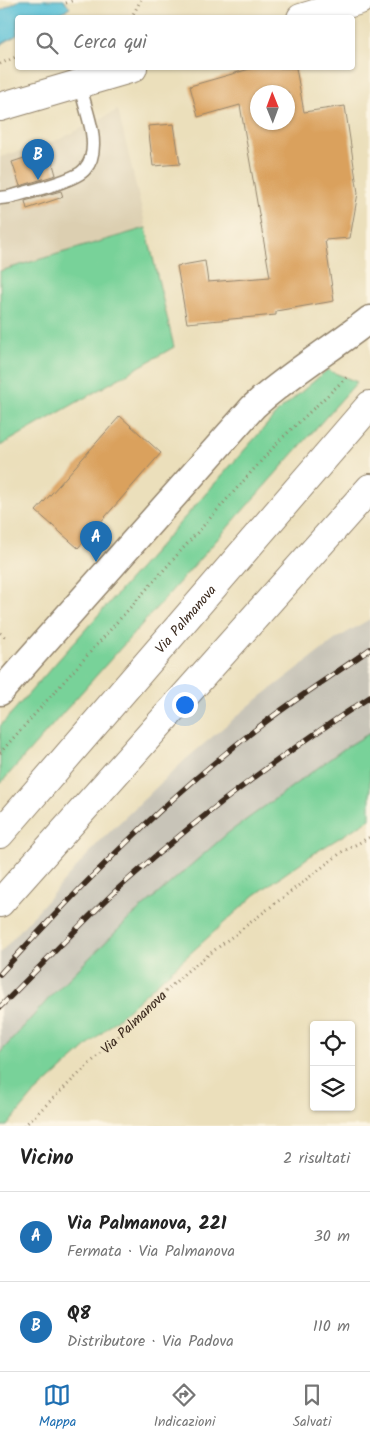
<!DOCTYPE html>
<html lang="it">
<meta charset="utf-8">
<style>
:root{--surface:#fff;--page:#f6f6f6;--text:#222;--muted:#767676;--line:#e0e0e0;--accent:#1f6fb2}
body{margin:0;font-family:Kalam,sans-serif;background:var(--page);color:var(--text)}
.controls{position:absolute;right:15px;bottom:15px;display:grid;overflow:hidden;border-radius:5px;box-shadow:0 1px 4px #0004}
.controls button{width:45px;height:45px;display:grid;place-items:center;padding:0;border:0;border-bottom:1px solid var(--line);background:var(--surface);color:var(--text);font:25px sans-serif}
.compass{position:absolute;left:250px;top:85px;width:45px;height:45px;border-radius:50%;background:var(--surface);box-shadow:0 1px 4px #0004;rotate:359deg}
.you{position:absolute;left:184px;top:704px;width:18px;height:18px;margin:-12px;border:4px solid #fff;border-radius:50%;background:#1a73e8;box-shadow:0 0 0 8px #1a73e833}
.badge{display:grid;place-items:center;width:32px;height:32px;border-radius:50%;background:var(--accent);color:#fff;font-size:16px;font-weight:700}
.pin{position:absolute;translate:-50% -41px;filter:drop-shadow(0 1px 2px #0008)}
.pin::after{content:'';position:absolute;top:26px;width:18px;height:15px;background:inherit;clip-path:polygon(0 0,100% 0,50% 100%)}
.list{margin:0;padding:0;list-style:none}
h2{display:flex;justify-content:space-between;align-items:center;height:65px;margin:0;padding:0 20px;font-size:21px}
h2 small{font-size:16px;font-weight:400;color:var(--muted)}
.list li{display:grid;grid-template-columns:32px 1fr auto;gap:15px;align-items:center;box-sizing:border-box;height:90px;padding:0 20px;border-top:1px solid var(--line)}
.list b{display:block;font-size:19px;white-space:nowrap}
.list p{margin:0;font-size:16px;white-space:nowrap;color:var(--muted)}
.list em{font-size:16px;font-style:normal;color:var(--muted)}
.icon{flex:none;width:28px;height:28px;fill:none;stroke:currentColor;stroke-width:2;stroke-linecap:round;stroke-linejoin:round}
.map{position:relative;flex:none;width:370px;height:1126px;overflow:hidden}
.search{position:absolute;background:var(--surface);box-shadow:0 1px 4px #0004;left:15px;right:15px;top:15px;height:55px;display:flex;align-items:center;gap:12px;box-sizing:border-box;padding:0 18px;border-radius:5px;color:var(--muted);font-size:19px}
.sheet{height:245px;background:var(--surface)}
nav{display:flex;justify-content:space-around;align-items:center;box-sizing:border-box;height:70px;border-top:1px solid var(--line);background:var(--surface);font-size:14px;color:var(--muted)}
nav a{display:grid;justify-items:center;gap:2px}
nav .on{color:var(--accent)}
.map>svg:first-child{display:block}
.built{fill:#dccfb1}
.industrial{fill:#c8c4b8}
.green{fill:#78d299;stroke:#5a7e5c}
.water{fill:#5ac1d7;stroke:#4a767a}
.building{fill:#daa15d;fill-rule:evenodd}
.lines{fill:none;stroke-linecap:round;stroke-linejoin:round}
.lane-casing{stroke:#93846c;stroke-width:15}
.street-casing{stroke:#93846c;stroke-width:29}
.secondary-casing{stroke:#93846c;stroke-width:30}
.highway-casing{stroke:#93846c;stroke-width:30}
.path{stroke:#93846c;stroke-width:3;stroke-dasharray:1 4;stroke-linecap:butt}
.lane{stroke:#fff;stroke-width:12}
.street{stroke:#fff;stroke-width:26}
.secondary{stroke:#fff;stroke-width:28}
.highway{stroke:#fff;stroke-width:28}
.rail-casing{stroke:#3b2a1e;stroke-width:5.5}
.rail{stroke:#fcf5e5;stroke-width:4;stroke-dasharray:11;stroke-linecap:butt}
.labels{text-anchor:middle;stroke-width:5;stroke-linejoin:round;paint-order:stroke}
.street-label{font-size:14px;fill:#3b2a1e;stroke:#fcf5e5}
</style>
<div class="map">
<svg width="370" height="1126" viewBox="0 0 370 1126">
<rect width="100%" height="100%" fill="#fcf5e5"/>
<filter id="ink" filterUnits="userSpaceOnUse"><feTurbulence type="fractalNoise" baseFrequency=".02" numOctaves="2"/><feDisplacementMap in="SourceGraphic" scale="10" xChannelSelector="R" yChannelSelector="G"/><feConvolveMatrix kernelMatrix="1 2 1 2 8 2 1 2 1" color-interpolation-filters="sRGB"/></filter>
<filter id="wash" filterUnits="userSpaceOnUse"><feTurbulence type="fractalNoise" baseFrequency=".0096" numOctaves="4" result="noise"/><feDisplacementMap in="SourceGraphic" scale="20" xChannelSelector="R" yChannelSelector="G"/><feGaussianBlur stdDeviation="1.12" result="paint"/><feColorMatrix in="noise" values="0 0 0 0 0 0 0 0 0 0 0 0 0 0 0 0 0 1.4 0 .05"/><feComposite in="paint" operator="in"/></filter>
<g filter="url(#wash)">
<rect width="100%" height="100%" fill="#ebdfbb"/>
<path class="built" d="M 118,110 L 146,228 L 0,271 L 0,157 L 60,139 Z"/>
<path class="industrial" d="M 370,619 L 370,733 L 345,748 L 228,833 L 130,918 L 51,996 L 0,1053 L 0,953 L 98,843 L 186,759 L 250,705 L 336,639 Z"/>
<g class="green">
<path d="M 146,228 L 174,347 L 0,446 L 0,271 Z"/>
<path d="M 327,370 L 357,382 L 0,784 L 0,726 L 279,411 Z"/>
<path d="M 370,733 L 370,819 L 313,854 L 255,895 L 32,1096 L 7,1126 L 0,1126 L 0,1053 L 51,996 L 130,918 L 228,833 L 345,748 Z"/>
</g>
<path class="water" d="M 20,0 L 64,0 L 70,8 L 51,17 L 18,18 L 17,35 L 0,45 L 0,11 Z"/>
<g id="blocks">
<g class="building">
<path d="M 253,68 L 296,68 L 304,112 L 345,106 L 358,193 L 350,238 L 325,240 L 334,301 L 276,311 L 276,315 L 187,323 L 177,266 L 205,261 L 208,282 L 270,277 L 240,105 L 198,117 L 190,86 ZM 258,92 L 288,92 L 288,122 L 258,122 Z"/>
<path d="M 174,124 L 180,164 L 153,166 L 148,126 Z"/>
<path d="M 49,150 L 56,175 L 20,186 L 12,162 Z"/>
<path d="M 61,191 L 63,197 L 27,209 L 25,201 Z"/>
<path d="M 120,416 L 161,453 L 78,548 L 36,511 Z"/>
</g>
</g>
</g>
<g filter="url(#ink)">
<use href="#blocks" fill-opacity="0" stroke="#93846c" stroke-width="1"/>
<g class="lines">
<g class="lane-casing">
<path id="lane" d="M 0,198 L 9,197 C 26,192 76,181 85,169 C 94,159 94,145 92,132 C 89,116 83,99 79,83"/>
</g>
<g class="street-casing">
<path id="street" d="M 0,692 L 253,407 C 289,374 332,349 370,319"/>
</g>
<g class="secondary-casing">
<g id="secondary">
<path d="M 301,18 L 360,0"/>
<path d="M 0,107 L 133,68"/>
</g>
</g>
<g class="highway-casing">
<g id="highway">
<path id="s2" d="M 0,834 L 370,405"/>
<path d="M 0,903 L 370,488"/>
</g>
</g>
<g class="path">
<path d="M 66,3 L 74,0"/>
<path d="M 131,18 L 141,0"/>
<path d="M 0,64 L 18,56"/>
<path d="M 0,633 L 7,639"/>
<path d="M 0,753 L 280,440 L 348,376"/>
<path id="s1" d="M 24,1126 L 186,972 L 342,852 L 370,837"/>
</g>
<use href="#lane" class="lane"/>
<use href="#street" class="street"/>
<use href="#secondary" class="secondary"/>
<use href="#highway" class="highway"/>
<g class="rail-casing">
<g id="rail">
<path d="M 0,974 C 82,884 167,797 264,723 C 298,697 335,674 370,649"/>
<path d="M 0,1007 C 40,967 79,925 120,887 C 198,817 282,754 370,697"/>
</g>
</g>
<use href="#rail" class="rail"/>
</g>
</g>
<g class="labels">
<g class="street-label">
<text dy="5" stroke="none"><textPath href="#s2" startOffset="284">Via Palmanova</textPath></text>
<text dy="5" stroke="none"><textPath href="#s1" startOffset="151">Via Palmanova</textPath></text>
</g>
</g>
</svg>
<div class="controls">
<button><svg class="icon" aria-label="locate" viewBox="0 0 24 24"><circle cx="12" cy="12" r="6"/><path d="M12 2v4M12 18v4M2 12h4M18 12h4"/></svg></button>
<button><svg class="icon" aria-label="layers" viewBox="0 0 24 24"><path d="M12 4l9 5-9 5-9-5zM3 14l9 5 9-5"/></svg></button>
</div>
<svg class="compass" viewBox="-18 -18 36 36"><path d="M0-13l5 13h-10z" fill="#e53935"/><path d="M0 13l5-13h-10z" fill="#767676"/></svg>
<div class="you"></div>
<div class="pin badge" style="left:96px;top:562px">A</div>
<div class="pin badge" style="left:38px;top:180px">B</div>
<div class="search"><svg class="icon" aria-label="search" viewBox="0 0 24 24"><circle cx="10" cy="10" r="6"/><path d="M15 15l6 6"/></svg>Cerca qui</div>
</div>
<section class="sheet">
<h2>Vicino<small>2 risultati</small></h2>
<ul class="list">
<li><span class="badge">A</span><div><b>Via Palmanova, 221</b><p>Fermata · Via Palmanova</p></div><em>30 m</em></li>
<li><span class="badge">B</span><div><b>Q8</b><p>Distributore · Via Padova</p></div><em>110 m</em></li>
</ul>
</section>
<nav>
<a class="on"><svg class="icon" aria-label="map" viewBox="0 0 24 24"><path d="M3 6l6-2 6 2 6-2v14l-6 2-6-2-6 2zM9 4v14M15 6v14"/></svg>Mappa</a>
<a><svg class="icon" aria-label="directions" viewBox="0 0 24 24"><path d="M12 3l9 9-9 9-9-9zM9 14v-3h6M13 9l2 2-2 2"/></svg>Indicazioni</a>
<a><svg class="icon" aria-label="saved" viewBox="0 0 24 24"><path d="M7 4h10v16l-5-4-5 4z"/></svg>Salvati</a>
</nav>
